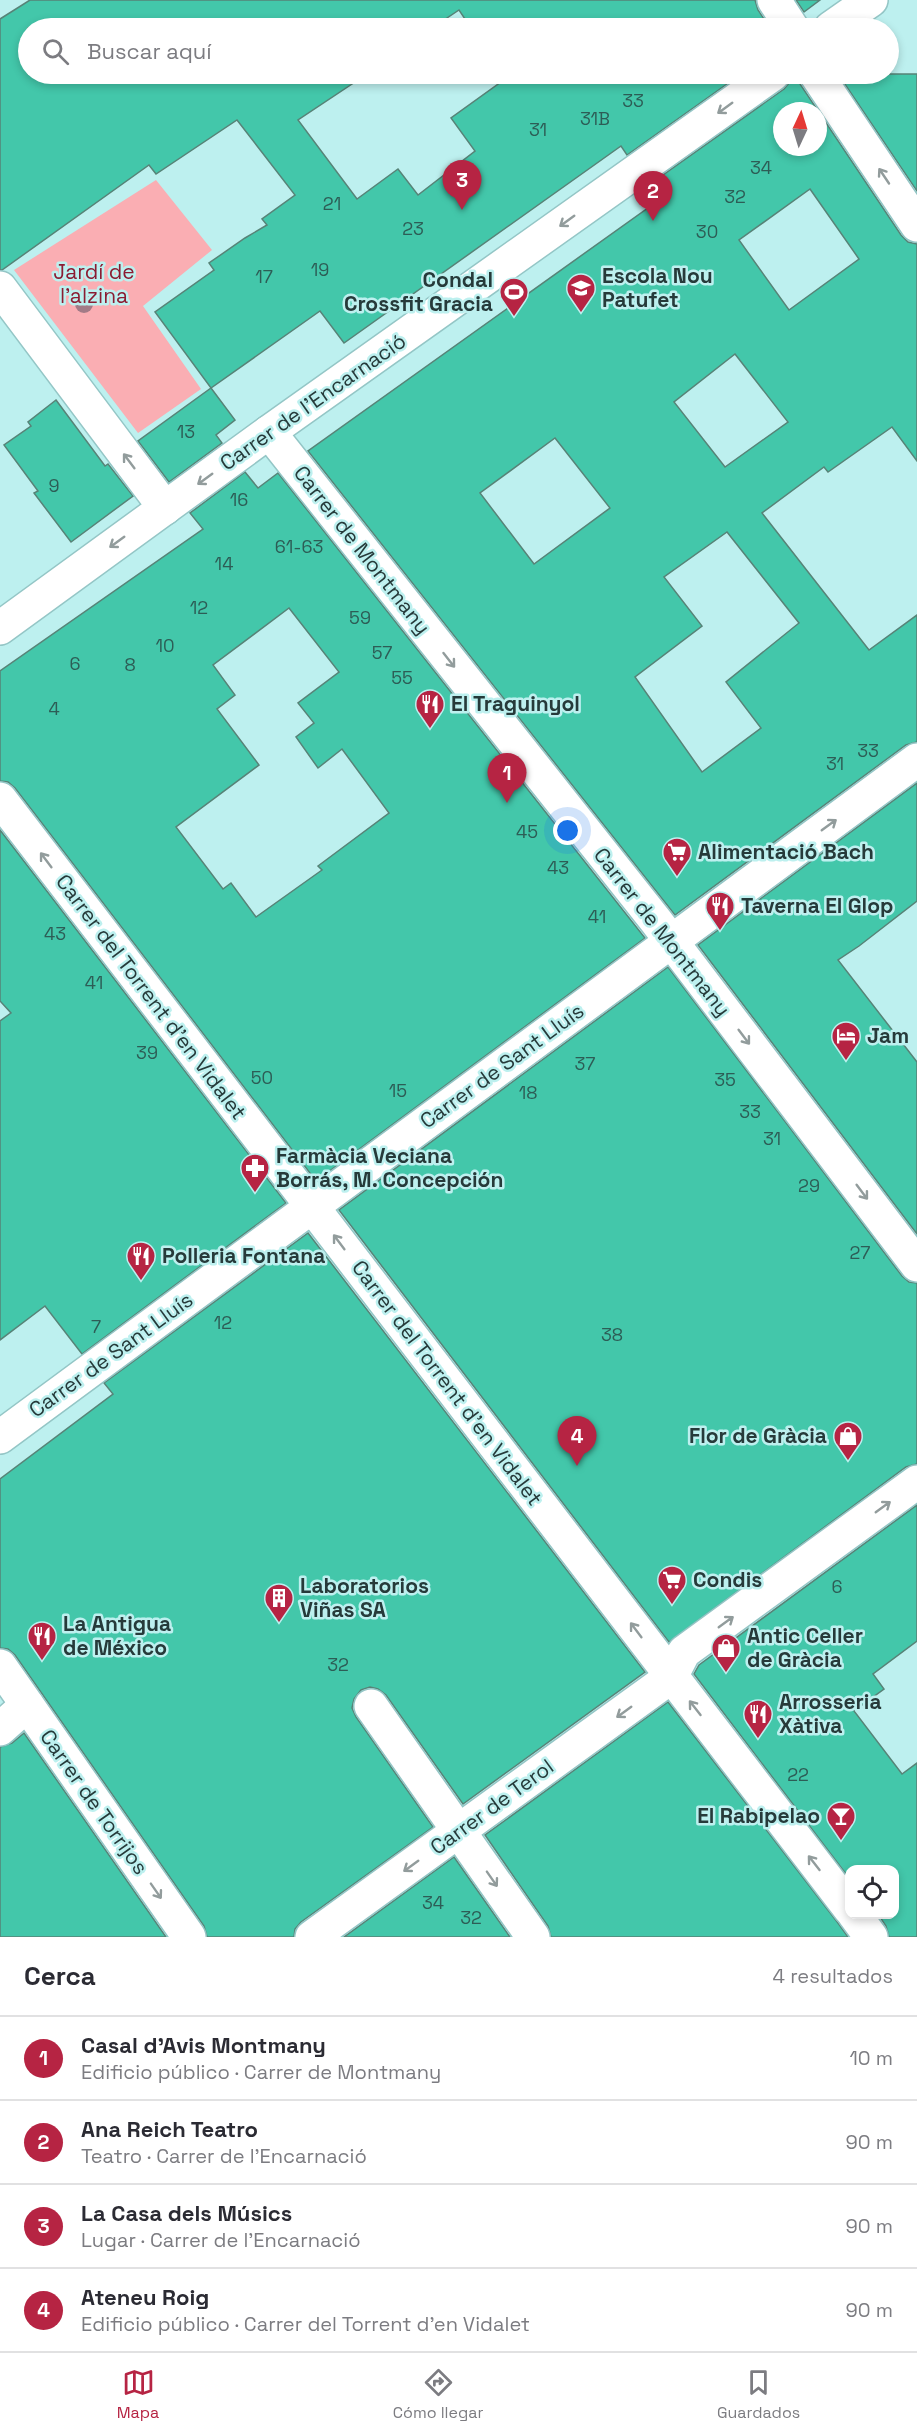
<!DOCTYPE html>
<html lang="es">
<meta charset="utf-8">
<style>
:root{--surface:#fff;--page:#f7f7f7;--text:#2b2b33;--muted:#7c7c81;--line:#e1e1e2;--accent:#b62443}
body{margin:0;font-family:"Space Grotesk",sans-serif;background:var(--page);color:var(--text)}
.controls{position:absolute;right:18px;bottom:18px;display:grid;overflow:hidden;border-radius:12px;box-shadow:0 3px 9px #0003}
.controls button{width:54px;height:54px;display:grid;place-items:center;padding:0;border:0;border-bottom:2px solid var(--line);background:var(--surface);color:var(--text);font:30px sans-serif}
.compass{position:absolute;left:773px;top:102px;width:54px;height:54px;border-radius:50%;background:var(--surface);box-shadow:0 3px 9px #0003;rotate:4deg}
.you{position:absolute;left:568px;top:831px;width:21px;height:21px;margin:-15px;border:4px solid #fff;border-radius:50%;background:#1a73e8;box-shadow:0 0 0 9px #1a73e833}
.badge{display:grid;place-items:center;width:39px;height:39px;border-radius:50%;background:var(--accent);color:#fff;font-size:20px;font-weight:700}
.pin{position:absolute;translate:-50% -50px;filter:drop-shadow(0 2px 3px #0008)}
.pin::after{content:'';position:absolute;top:32px;width:21px;height:18px;background:inherit;clip-path:polygon(0 0,100% 0,50% 100%)}
.list{margin:0;padding:0;list-style:none}
h2{display:flex;justify-content:space-between;align-items:center;height:78px;margin:0;padding:0 24px;font-size:26px}
h2 small{font-size:20px;font-weight:400;color:var(--muted)}
.list li{display:grid;grid-template-columns:39px 1fr auto;gap:18px;align-items:center;box-sizing:border-box;height:84px;padding:0 24px;border-top:2px solid var(--line)}
.list b{display:block;font-size:22px;white-space:nowrap}
.list p{margin:0;font-size:20px;white-space:nowrap;color:var(--muted)}
.list em{font-size:20px;font-style:normal;color:var(--muted)}
.icon{flex:none;width:33px;height:33px;fill:none;stroke:currentColor;stroke-width:2;stroke-linecap:round;stroke-linejoin:round}
.map{position:relative;flex:none;width:917px;height:1937px;overflow:hidden}
.search{position:absolute;background:var(--surface);box-shadow:0 3px 9px #0003;left:18px;right:18px;top:18px;height:66px;display:flex;align-items:center;gap:15px;box-sizing:border-box;padding:0 21px;border-radius:33px;color:var(--muted);font-size:22px}
.sheet{height:414px;background:var(--surface)}
nav{display:flex;justify-content:space-around;align-items:center;box-sizing:border-box;height:84px;border-top:2px solid var(--line);background:var(--surface);font-size:16px;color:var(--muted)}
nav a{display:grid;justify-items:center;gap:3px}
nav .on{color:var(--accent)}
.map>svg:first-child{display:block}
.green{fill:#faaeb3}
.building{fill:#43c7aa;stroke:#578377;stroke-width:1.5;fill-rule:evenodd}
.lines{fill:none;stroke-linecap:round;stroke-linejoin:round}
.street-casing{stroke:#94c6c6;stroke-width:36}
.street{stroke:#fff;stroke-width:33}
.tree{fill:#a27b87}
.oneway{stroke:#929c9c}
.labels{text-anchor:middle;stroke-width:5;stroke-linejoin:round;paint-order:stroke}
.number-label{font-size:18px;fill:#2d5d56}
.park-label{font-size:21px;fill:#8b1c32;stroke:#bdf0ef}
.poi-label{font-size:21px;font-weight:bold;fill:#263a3a;stroke:#bdf0ef;text-anchor:start}
.street-label{font-size:21px;fill:#263a3a;stroke:#bdf0ef}
</style>
<div class="map">
<svg width="917" height="1937" viewBox="0 0 917 1937">
<rect width="100%" height="100%" fill="#bdf0ef"/>
<path class="green" d="M 156,180 L 212,250 L 143,306 L 201,389 L 138,433 L 14,270 Z"/>
<g class="building">
<path d="M 30,0 L 755,0 L 758,10 L 770,28 L 471,28 L 459,10 L 432,28 L 28,28 L 28,74 L 367,74 L 298,120 L 357,199 L 398,169 L 418,195 L 475,151 L 451,118 L 505,79 L 501,74 L 741,74 L 627,155 L 621,146 L 344,343 L 320,311 L 211,388 L 155,312 L 214,270 L 209,263 L 245,238 L 267,225 L 262,219 L 295,195 L 237,120 L 156,174 L 149,165 L 2,270 L 0,270 L 0,19 Z"/>
<path d="M 796,0 L 820,0 L 804,12 Z"/>
<path d="M 792,74 L 798,74 L 800,84 L 901,235 L 908,242 L 917,244 L 917,461 L 892,427 L 828,472 L 824,467 L 762,513 L 869,650 L 917,615 L 917,742 L 906,745 L 675,915 L 308,451 L 659,200 L 649,185 L 784,89 L 790,82 ZM 782,111 L 818,111 L 818,147 L 782,147 ZM 810,189 L 859,259 L 789,310 L 739,240 ZM 735,354 L 788,422 L 725,467 L 674,402 ZM 555,438 L 610,508 L 534,564 L 480,493 ZM 727,532 L 799,623 L 726,682 L 761,728 L 702,772 L 635,677 L 702,626 L 664,577 Z"/>
<path d="M 838,74 L 917,74 L 917,191 Z"/>
<path d="M 211,388 L 235,420 L 216,435 L 222,443 L 169,482 L 138,441 Z"/>
<path d="M 56,400 L 105,466 L 108,464 L 133,496 L 71,542 L 34,493 L 38,491 L 4,445 L 31,426 L 28,422 Z"/>
<path d="M 245,472 L 258,488 L 278,473 L 645,938 L 316,1181 L 15,788 L 8,782 L 0,781 L 0,671 L 203,529 L 190,513 ZM 289,608 L 339,672 L 298,703 L 314,723 L 296,737 L 318,768 L 342,749 L 389,813 L 318,866 L 322,870 L 256,917 L 231,883 L 223,889 L 176,827 L 259,765 L 217,709 L 235,695 L 213,665 Z"/>
<path d="M 917,783 L 917,901 L 859,946 L 838,960 L 917,1062 L 917,1234 L 698,945 Z"/>
<path d="M 0,830 L 286,1203 L 82,1354 L 45,1306 L 0,1340 L 0,1021 L 11,1013 L 0,1001 Z"/>
<path d="M 668,967 L 902,1276 L 909,1282 L 917,1283 L 917,1464 L 906,1467 L 669,1642 L 339,1210 Z"/>
<path d="M 308,1233 L 645,1672 L 463,1804 L 386,1695 L 378,1689 L 370,1687 L 361,1690 L 354,1699 L 352,1708 L 356,1717 L 433,1827 L 301,1922 L 295,1929 L 294,1937 L 207,1937 L 204,1926 L 15,1655 L 8,1649 L 0,1648 L 0,1479 L 113,1394 L 104,1383 Z"/>
<path d="M 917,1505 L 917,1641 L 873,1674 L 884,1689 L 854,1711 L 902,1774 L 917,1763 L 917,1937 L 889,1937 L 886,1926 L 878,1914 L 894,1914 L 894,1869 L 849,1869 L 849,1878 L 694,1674 L 699,1665 Z"/>
<path d="M 668,1702 L 838,1923 L 848,1937 L 551,1937 L 548,1926 L 485,1835 Z"/>
<path d="M 24,1733 L 166,1937 L 0,1937 L 0,1747 L 12,1743 Z"/>
<path d="M 454,1857 L 510,1937 L 344,1937 Z"/>
</g>
<g class="lines">
<g class="street-casing">
<g id="street">
<path d="M 774,0 L 792,28"/>
<path d="M 831,28 L 871,0"/>
<path d="M 816,74 L 917,225"/>
<path d="M 0,288 L 165,508"/>
<path d="M 269,432 L 656,921 L 917,1265"/>
<path d="M 0,628 L 269,432 L 773,74"/>
<path d="M 0,799 L 850,1909"/>
<path d="M 0,1437 L 917,760"/>
<path d="M 0,1666 L 189,1937"/>
<path d="M 371,1706 L 533,1937"/>
<path d="M 0,1729 L 27,1705"/>
<path d="M 854,1914 L 871,1937"/>
<path d="M 312,1937 L 671,1677 L 684,1652 L 917,1482"/>
</g>
</g>
<use href="#street" class="street"/>
</g>
<circle class="tree" cx="84" cy="304" r="9"/>
<defs><path id="oneway-shaft" d="M-6 0H5M1.5-3L5.5 0L1.5 3" fill="none" stroke-width="1.6" stroke-linecap="round" stroke-linejoin="round" transform="scale(1.5)"/></defs>
<g class="oneway">
<use href="#oneway-shaft" transform="translate(725 108) rotate(144)"/>
<use href="#oneway-shaft" transform="translate(884 176) rotate(-124)"/>
<use href="#oneway-shaft" transform="translate(567 221) rotate(144)"/>
<use href="#oneway-shaft" transform="translate(129 461) rotate(-127)"/>
<use href="#oneway-shaft" transform="translate(205 479) rotate(144)"/>
<use href="#oneway-shaft" transform="translate(117 542) rotate(144)"/>
<use href="#oneway-shaft" transform="translate(449 660) rotate(52)"/>
<use href="#oneway-shaft" transform="translate(829 825) rotate(-36)"/>
<use href="#oneway-shaft" transform="translate(46 860) rotate(-127)"/>
<use href="#oneway-shaft" transform="translate(744 1037) rotate(53)"/>
<use href="#oneway-shaft" transform="translate(862 1192) rotate(53)"/>
<use href="#oneway-shaft" transform="translate(339 1242) rotate(-127)"/>
<use href="#oneway-shaft" transform="translate(883 1507) rotate(-36)"/>
<use href="#oneway-shaft" transform="translate(726 1622) rotate(-36)"/>
<use href="#oneway-shaft" transform="translate(636 1630) rotate(-127)"/>
<use href="#oneway-shaft" transform="translate(695 1708) rotate(-128)"/>
<use href="#oneway-shaft" transform="translate(624 1712) rotate(144)"/>
<use href="#oneway-shaft" transform="translate(814 1863) rotate(-128)"/>
<use href="#oneway-shaft" transform="translate(411 1866) rotate(144)"/>
<use href="#oneway-shaft" transform="translate(492 1879) rotate(55)"/>
<use href="#oneway-shaft" transform="translate(156 1891) rotate(55)"/>
</g>
<defs>
<g id="school-pin" transform="scale(1.5)"><path d="M0 17L-7.5 6A9.5 9.5 0 1 1 7.5 6Z" fill="#b62443" stroke="#bdf0ef"/><path d="M0-5L7-2L0 1L-7-2ZM-4 1L0 2.5L4 1V4Q0 6-4 4Z" fill="#fff"/></g>
<g id="stadium-pin" transform="scale(1.5)"><path d="M0 17L-7.5 6A9.5 9.5 0 1 1 7.5 6Z" fill="#b62443" stroke="#bdf0ef"/><path d="M0-5a6.5 5 0 1 0 0 10a6.5 5 0 1 0 0-10ZM-3.5-1.8h7v3.6h-7Z" fill="#fff"/></g>
<g id="restaurant-pin" transform="scale(1.5)"><path d="M0 17L-7.5 6A9.5 9.5 0 1 1 7.5 6Z" fill="#b62443" stroke="#bdf0ef"/><path d="M-5-6h1v4h1v-4h1v4h1v-4h1v5L-1.5 .5V6h-2V.5L-5-1ZM5-6V6H3V1.5H1.5Q1.5-4 5-6Z" fill="#fff"/></g>
<g id="supermarket-pin" transform="scale(1.5)"><path d="M0 17L-7.5 6A9.5 9.5 0 1 1 7.5 6Z" fill="#b62443" stroke="#bdf0ef"/><path d="M-6-5.5h2.5l.6 2H6L4.5 2H-2.5L-4.4-4H-6ZM-1.5 3.2a1.3 1.3 0 1 0 .1 0ZM3 3.2a1.3 1.3 0 1 0 .1 0Z" fill="#fff"/></g>
<g id="hotel-pin" transform="scale(1.5)"><path d="M0 17L-7.5 6A9.5 9.5 0 1 1 7.5 6Z" fill="#b62443" stroke="#bdf0ef"/><path d="M-6-4.5h1.5V1H6V5H4.5V3h-9V5H-6ZM-4 0a1.8 1.8 0 1 1 3.6 0ZM.5 0V-2.5h3Q6-2.5 6 0Z" fill="#fff"/></g>
<g id="pharmacy-pin" transform="scale(1.5)"><path d="M0 17L-7.5 6A9.5 9.5 0 1 1 7.5 6Z" fill="#b62443" stroke="#bdf0ef"/><path d="M-2-6h4v4h4v4h-4v4h-4v-4h-4v-4h4Z" fill="#fff"/></g>
<g id="shop-pin" transform="scale(1.5)"><path d="M0 17L-7.5 6A9.5 9.5 0 1 1 7.5 6Z" fill="#b62443" stroke="#bdf0ef"/><path d="M-5-2.5h2.3a2.7 3.5 0 0 1 5.4 0H5L5.5 6h-11ZM-1.5-2.5h3a1.5 2.3 0 0 0-3 0Z" fill="#fff"/></g>
<g id="building-pin" transform="scale(1.5)"><path d="M0 17L-7.5 6A9.5 9.5 0 1 1 7.5 6Z" fill="#b62443" stroke="#bdf0ef"/><path d="M-4-6H4V6H1V3H-1V6H-4ZM-2.5-4.3h1.7v1.8h-1.7ZM.8-4.3h1.7v1.8H.8ZM-2.5-1h1.7V.8h-1.7ZM.8-1h1.7V.8H.8Z" fill="#fff"/></g>
<g id="bar-pin" transform="scale(1.5)"><path d="M0 17L-7.5 6A9.5 9.5 0 1 1 7.5 6Z" fill="#b62443" stroke="#bdf0ef"/><path d="M-6-5H6L.8 .8V4.5H3.5V6h-7V4.5H-.8V.8Z" fill="#fff"/></g>
</defs>
<g fill-rule="evenodd">
<use href="#school-pin" x="581" y="288"/>
<use href="#stadium-pin" x="514" y="292"/>
<use href="#restaurant-pin" x="430" y="704"/>
<use href="#supermarket-pin" x="677" y="852"/>
<use href="#restaurant-pin" x="720" y="906"/>
<use href="#hotel-pin" x="846" y="1036"/>
<use href="#pharmacy-pin" x="255" y="1168"/>
<use href="#restaurant-pin" x="141" y="1256"/>
<use href="#shop-pin" x="848" y="1436"/>
<use href="#supermarket-pin" x="672" y="1580"/>
<use href="#building-pin" x="279" y="1598"/>
<use href="#restaurant-pin" x="42" y="1636"/>
<use href="#shop-pin" x="726" y="1648"/>
<use href="#restaurant-pin" x="758" y="1714"/>
<use href="#bar-pin" x="841" y="1816"/>
</g>
<g class="labels">
<g class="number-label">
<text x="633" y="107">33</text>
<text x="595" y="125">31B</text>
<text x="538" y="136">31</text>
<text x="761" y="174">34</text>
<text x="735" y="203">32</text>
<text x="332" y="210">21</text>
<text x="413" y="235">23</text>
<text x="707" y="238">30</text>
<text x="320" y="276">19</text>
<text x="264" y="283">17</text>
<text x="186" y="438">13</text>
<text x="54" y="492">9</text>
<text x="239" y="506">16</text>
<text x="299" y="553">61-63</text>
<text x="224" y="570">14</text>
<text x="199" y="614">12</text>
<text x="360" y="624">59</text>
<text x="165" y="652">10</text>
<text x="382" y="659">57</text>
<text x="75" y="670">6</text>
<text x="130" y="671">8</text>
<text x="402" y="684">55</text>
<text x="54" y="715">4</text>
<text x="868" y="757">33</text>
<text x="835" y="770">31</text>
<text x="527" y="838">45</text>
<text x="558" y="874">43</text>
<text x="597" y="923">41</text>
<text x="55" y="940">43</text>
<text x="94" y="989">41</text>
<text x="147" y="1059">39</text>
<text x="585" y="1070">37</text>
<text x="262" y="1084">50</text>
<text x="725" y="1086">35</text>
<text x="398" y="1097">15</text>
<text x="528" y="1099">18</text>
<text x="750" y="1118">33</text>
<text x="772" y="1145">31</text>
<text x="809" y="1192">29</text>
<text x="860" y="1259">27</text>
<text x="223" y="1329">12</text>
<text x="96" y="1333">7</text>
<text x="612" y="1341">38</text>
<text x="837" y="1593">6</text>
<text x="338" y="1671">32</text>
<text x="798" y="1781">22</text>
<text x="433" y="1909">34</text>
<text x="471" y="1924">32</text>
</g>
<g class="park-label">
<text x="94" y="279">Jardí de<tspan x="94" dy="24">l'alzina</tspan></text>
</g>
<g class="poi-label">
<text x="602" y="283">Escola Nou<tspan x="602" dy="24">Patufet</tspan></text>
<text x="493" y="287" text-anchor="end">Condal<tspan x="493" dy="24">Crossfit Gracia</tspan></text>
<text x="451" y="711">El Traguinyol</text>
<text x="698" y="859">Alimentació Bach</text>
<text x="741" y="913">Taverna El Glop</text>
<text x="867" y="1043">Jam</text>
<text x="276" y="1163">Farmàcia Veciana<tspan x="276" dy="24">Borrás, M. Concepción</tspan></text>
<text x="162" y="1263">Polleria Fontana</text>
<text x="827" y="1443" text-anchor="end">Flor de Gràcia</text>
<text x="693" y="1587">Condis</text>
<text x="300" y="1593">Laboratorios<tspan x="300" dy="24">Viñas SA</tspan></text>
<text x="63" y="1631">La Antigua<tspan x="63" dy="24">de México</tspan></text>
<text x="747" y="1643">Antic Celler<tspan x="747" dy="24">de Gràcia</tspan></text>
<text x="779" y="1709">Arrosseria<tspan x="779" dy="24">Xàtiva</tspan></text>
<text x="820" y="1823" text-anchor="end">El Rabipelao</text>
</g>
<g class="street-label">
<text transform="translate(313 402) rotate(-35)" y="7">Carrer de l'Encarnació</text>
<text transform="translate(362 550) rotate(52)" y="7">Carrer de Montmany</text>
<text transform="translate(662 932) rotate(52)" y="7">Carrer de Montmany</text>
<text transform="translate(151 997) rotate(53)" y="7">Carrer del Torrent d'en Vidalet</text>
<text transform="translate(502 1066) rotate(-36)" y="7">Carrer de Sant Lluís</text>
<text transform="translate(111 1355) rotate(-36)" y="7">Carrer de Sant Lluís</text>
<text transform="translate(447 1383) rotate(53)" y="7">Carrer del Torrent d'en Vidalet</text>
<text transform="translate(94 1802) rotate(55)" y="7">Carrer de Torrijos</text>
<text transform="translate(492 1807) rotate(-36)" y="7">Carrer de Terol</text>
</g>
</g>
</svg>
<div class="controls">
<button><svg class="icon" aria-label="locate" viewBox="0 0 24 24"><circle cx="12" cy="12" r="6"/><path d="M12 2v4M12 18v4M2 12h4M18 12h4"/></svg></button>
</div>
<svg class="compass" viewBox="-18 -18 36 36"><path d="M0-13l5 13h-10z" fill="#e53935"/><path d="M0 13l5-13h-10z" fill="#7c7c81"/></svg>
<div class="you"></div>
<div class="pin badge" style="left:507px;top:803px">1</div>
<div class="pin badge" style="left:653px;top:221px">2</div>
<div class="pin badge" style="left:462px;top:210px">3</div>
<div class="pin badge" style="left:577px;top:1466px">4</div>
<div class="search"><svg class="icon" aria-label="search" viewBox="0 0 24 24"><circle cx="10" cy="10" r="6"/><path d="M15 15l6 6"/></svg>Buscar aquí</div>
</div>
<section class="sheet">
<h2>Cerca<small>4 resultados</small></h2>
<ul class="list">
<li><span class="badge">1</span><div><b>Casal d'Avis Montmany</b><p>Edificio público · Carrer de Montmany</p></div><em>10 m</em></li>
<li><span class="badge">2</span><div><b>Ana Reich Teatro</b><p>Teatro · Carrer de l'Encarnació</p></div><em>90 m</em></li>
<li><span class="badge">3</span><div><b>La Casa dels Músics</b><p>Lugar · Carrer de l'Encarnació</p></div><em>90 m</em></li>
<li><span class="badge">4</span><div><b>Ateneu Roig</b><p>Edificio público · Carrer del Torrent d'en Vidalet</p></div><em>90 m</em></li>
</ul>
</section>
<nav>
<a class="on"><svg class="icon" aria-label="map" viewBox="0 0 24 24"><path d="M3 6l6-2 6 2 6-2v14l-6 2-6-2-6 2zM9 4v14M15 6v14"/></svg>Mapa</a>
<a><svg class="icon" aria-label="directions" viewBox="0 0 24 24"><path d="M12 3l9 9-9 9-9-9zM9 14v-3h6M13 9l2 2-2 2"/></svg>Cómo llegar</a>
<a><svg class="icon" aria-label="saved" viewBox="0 0 24 24"><path d="M7 4h10v16l-5-4-5 4z"/></svg>Guardados</a>
</nav>
